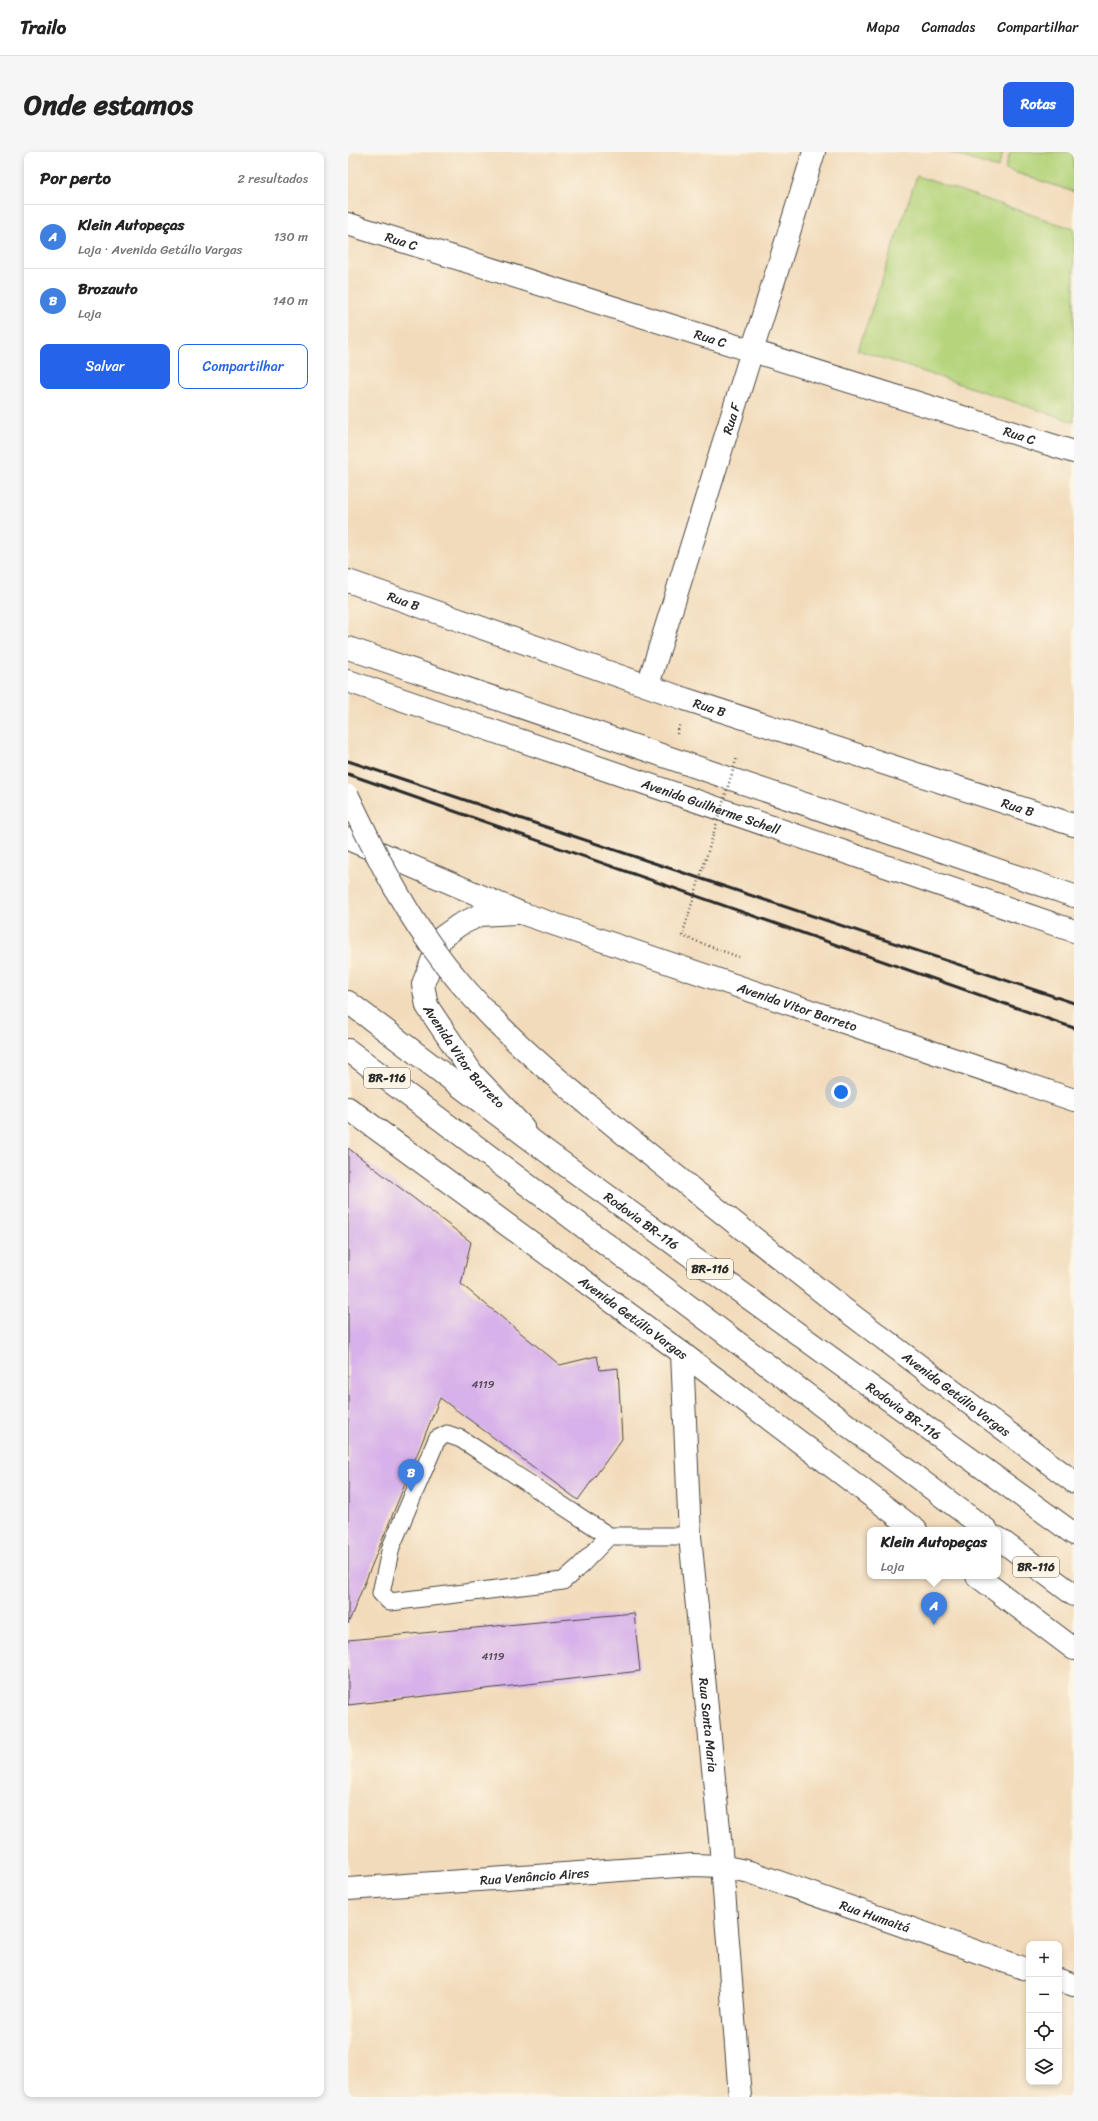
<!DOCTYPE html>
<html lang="pt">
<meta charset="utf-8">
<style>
:root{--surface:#fff;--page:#f6f6f6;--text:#222;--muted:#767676;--line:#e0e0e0;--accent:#2563eb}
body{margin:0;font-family:Sriracha,sans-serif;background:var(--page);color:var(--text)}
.controls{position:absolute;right:12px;bottom:12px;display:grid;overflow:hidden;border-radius:8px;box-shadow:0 2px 6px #0003}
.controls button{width:36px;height:36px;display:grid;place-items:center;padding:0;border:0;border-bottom:1px solid var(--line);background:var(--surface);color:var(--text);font:20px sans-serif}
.you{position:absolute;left:493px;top:940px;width:14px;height:14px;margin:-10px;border:3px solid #fff;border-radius:50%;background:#1a73e8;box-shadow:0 0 0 6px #1a73e833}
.badge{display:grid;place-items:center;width:26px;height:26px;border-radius:50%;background:var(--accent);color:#fff;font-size:13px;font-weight:700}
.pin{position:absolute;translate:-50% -33px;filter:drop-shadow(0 1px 2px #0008)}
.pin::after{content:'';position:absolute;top:21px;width:14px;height:12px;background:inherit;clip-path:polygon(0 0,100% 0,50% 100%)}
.popup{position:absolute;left:519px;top:1375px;width:134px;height:52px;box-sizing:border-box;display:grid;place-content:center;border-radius:8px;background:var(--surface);filter:drop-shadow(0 1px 3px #0005);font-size:13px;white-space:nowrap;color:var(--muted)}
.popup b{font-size:15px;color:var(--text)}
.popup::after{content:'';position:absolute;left:50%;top:100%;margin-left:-8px;border:8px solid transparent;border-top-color:var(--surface)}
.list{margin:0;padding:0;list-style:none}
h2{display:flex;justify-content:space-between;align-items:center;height:52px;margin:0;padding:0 16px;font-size:17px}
h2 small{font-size:13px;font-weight:400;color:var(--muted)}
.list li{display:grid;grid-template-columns:26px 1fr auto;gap:12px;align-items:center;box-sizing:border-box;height:64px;padding:0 16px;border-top:1px solid var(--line)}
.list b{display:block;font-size:15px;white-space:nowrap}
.list p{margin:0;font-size:13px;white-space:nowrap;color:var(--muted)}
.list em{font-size:13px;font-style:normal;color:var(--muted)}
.actions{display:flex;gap:8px;padding:12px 16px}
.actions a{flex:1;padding:9px 0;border:1px solid var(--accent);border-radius:8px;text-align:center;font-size:14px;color:var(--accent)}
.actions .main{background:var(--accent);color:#fff}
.icon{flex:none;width:22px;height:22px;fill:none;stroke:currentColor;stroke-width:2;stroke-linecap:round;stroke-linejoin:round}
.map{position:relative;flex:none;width:726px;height:1945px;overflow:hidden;border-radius:8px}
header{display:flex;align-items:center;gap:24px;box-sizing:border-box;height:56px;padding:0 20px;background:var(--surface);border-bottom:1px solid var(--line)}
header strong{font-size:19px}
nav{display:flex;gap:22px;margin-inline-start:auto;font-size:14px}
.intro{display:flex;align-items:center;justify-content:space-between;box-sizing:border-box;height:96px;padding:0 24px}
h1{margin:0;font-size:28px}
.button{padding:10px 18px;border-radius:8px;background:var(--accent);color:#fff;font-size:14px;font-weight:700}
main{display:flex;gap:24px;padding:0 24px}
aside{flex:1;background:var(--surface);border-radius:8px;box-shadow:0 2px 6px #0003}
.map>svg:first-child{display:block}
.green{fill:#b5d47b;stroke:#708053}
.building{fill:#d7b1ea}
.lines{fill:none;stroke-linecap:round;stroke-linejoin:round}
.lane-casing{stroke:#494541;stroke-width:19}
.street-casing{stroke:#494541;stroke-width:24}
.secondary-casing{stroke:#494541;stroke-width:24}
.primary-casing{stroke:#494541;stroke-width:24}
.highway-casing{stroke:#494541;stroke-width:24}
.path{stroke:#494541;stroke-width:2.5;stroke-dasharray:1 3;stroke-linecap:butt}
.lane{stroke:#fff;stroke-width:17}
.street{stroke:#fff;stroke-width:22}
.secondary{stroke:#fff;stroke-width:22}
.primary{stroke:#fff;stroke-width:22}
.highway{stroke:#fff;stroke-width:22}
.rail{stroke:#2b2b2b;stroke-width:3}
.primary-bridge-casing{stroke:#494541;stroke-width:24;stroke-linecap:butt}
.path-bridge{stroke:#494541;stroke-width:2.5;stroke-dasharray:1 3;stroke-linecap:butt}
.primary-bridge{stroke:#fff;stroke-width:22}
.labels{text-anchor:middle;stroke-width:3.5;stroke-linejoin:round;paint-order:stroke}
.number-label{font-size:11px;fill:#564c5b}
.shield{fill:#fcf5e5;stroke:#6a6863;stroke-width:1}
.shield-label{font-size:12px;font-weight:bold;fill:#2b2b2b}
.street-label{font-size:13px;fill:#2b2b2b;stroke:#fcf5e5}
</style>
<header>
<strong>Trailo</strong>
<nav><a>Mapa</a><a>Camadas</a><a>Compartilhar</a></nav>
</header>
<div class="intro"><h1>Onde estamos</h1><a class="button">Rotas</a></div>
<main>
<aside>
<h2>Por perto<small>2 resultados</small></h2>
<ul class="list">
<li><span class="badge" style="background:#3f7fe0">A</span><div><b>Klein Autopeças</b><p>Loja · Avenida Getúlio Vargas</p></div><em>130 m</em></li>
<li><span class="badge" style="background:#3f7fe0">B</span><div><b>Brozauto</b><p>Loja</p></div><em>140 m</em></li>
</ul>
<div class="actions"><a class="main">Salvar</a><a>Compartilhar</a></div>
</aside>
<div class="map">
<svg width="726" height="1945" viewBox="0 0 726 1945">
<rect width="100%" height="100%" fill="#fcf5e5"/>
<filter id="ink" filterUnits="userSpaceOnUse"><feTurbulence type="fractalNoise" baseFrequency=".025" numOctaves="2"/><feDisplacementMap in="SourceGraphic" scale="8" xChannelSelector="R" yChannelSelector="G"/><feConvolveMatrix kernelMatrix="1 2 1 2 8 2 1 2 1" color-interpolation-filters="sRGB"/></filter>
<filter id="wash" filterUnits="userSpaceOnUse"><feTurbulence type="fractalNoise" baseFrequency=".012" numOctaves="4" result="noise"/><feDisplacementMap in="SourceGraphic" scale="16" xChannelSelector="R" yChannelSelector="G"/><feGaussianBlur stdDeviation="0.9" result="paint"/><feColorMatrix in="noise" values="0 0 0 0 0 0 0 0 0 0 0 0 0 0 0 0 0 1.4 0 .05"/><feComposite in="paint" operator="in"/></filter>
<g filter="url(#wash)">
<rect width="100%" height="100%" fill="#f2dbbb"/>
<g class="green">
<path d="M 600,0 L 655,0 L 650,16 Z"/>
<path d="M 662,0 L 726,0 L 726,40 L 657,17 Z"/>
<path d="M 569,24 L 726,77 L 726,270 L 510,198 Z"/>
</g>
<g id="blocks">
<g class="building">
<path d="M 0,996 L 123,1090 L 113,1132 L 212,1213 L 249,1204 L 252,1218 L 270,1216 L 274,1287 L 230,1348 L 92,1246 L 0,1472 Z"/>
<path d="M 286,1461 L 292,1519 L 0,1553 L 0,1488 Z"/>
</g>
</g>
</g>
<g filter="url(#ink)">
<use href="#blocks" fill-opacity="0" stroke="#494541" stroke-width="1"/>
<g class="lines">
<g class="lane-casing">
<path id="lane" d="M 261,1384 L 113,1287 L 99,1282 L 89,1287 L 43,1395 L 33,1441 L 42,1450 L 215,1429 L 232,1414 L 261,1384 L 342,1384"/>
</g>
<g class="street-casing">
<g id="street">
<path id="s1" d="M 0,72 L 726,300"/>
<path id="s2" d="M 0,429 L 337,547 L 726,673"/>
<path id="s3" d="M 300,533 L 466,0"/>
</g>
</g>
<g class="secondary-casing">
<g id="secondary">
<path d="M 0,496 L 726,744"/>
<path id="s4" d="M 0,529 L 726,779"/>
<path id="s5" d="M 0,687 L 173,761 L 726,948"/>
<path id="s6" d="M 167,761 L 132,763 L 111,773 L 93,786 L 75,832 L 79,854 L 124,921 L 175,975"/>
<path id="s7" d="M 334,1201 L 342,1384 L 372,1687 L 392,1945"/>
<path id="s8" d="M 0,1737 L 344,1713 L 373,1714 L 402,1720 L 681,1818"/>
<path d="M 711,1828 L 726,1833"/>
</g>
</g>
<g class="primary-casing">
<g id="primary">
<path id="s9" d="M 0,956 L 334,1201 L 568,1378"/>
<path id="s10" d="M 492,1154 L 726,1330"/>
<path d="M 629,1424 L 726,1497"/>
</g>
</g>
<g class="highway-casing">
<g id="highway">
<path id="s11" d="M 0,850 L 198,999 L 726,1382"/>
<path d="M 0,898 L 639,1378"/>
<path d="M 650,1386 L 726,1443"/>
</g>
</g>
<g class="path">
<path d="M 329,582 L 332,571"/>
<path d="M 334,784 L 391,805"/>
</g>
<use href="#lane" class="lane"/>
<use href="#street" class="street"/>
<use href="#secondary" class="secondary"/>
<use href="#primary" class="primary"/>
<use href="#highway" class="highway"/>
<g class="rail">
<path d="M 0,609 L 726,851"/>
<path d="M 0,622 L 726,876"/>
</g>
<g class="primary-bridge-casing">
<path id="primary-bridge" d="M 0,644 C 24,694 49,746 82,792 C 137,870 212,930 286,990 C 354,1045 423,1100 492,1154"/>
</g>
<path class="path-bridge" d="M 334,784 L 389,605"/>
<use href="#primary-bridge" class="primary-bridge"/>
</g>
</g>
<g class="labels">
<g class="number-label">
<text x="135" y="1236">4119</text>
<text x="145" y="1508">4119</text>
</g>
<g class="shield">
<rect x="16" y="916" width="46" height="20" rx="3"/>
<rect x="339" y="1107" width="46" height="20" rx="3"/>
<rect x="665" y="1405" width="46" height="20" rx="3"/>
</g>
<g class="shield-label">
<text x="39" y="930">BR-116</text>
<text x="362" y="1121">BR-116</text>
<text x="688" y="1419">BR-116</text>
</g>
<g class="street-label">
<text dy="5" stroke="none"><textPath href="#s1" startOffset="56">Rua C</textPath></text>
<text dy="5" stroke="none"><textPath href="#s1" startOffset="380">Rua C</textPath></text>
<text dy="5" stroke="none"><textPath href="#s3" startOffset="279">Rua F</textPath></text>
<text dy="5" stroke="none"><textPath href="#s1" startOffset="704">Rua C</textPath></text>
<text dy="5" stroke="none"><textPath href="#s2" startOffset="59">Rua B</textPath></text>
<text dy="5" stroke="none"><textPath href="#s2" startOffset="383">Rua B</textPath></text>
<text dy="5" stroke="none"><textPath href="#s4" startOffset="384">Avenida Guilherme Schell</textPath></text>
<text dy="5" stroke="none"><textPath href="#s2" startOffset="707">Rua B</textPath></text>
<text dy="5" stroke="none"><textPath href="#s5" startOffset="480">Avenida Vitor Barreto</textPath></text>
<text dy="5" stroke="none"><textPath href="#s6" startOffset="215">Avenida Vitor Barreto</textPath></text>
<text dy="5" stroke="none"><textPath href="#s11" startOffset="366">Rodovia BR-116</textPath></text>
<text dy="5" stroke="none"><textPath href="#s9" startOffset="354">Avenida Getúlio Vargas</textPath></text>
<text dy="5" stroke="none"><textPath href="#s10" startOffset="146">Avenida Getúlio Vargas</textPath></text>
<text dy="5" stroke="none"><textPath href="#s11" startOffset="690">Rodovia BR-116</textPath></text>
<text dy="5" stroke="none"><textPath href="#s7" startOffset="373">Rua Santa Maria</textPath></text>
<text dy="5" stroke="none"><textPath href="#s8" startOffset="187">Rua Venâncio Aires</textPath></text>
<text dy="5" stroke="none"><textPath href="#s8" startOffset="536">Rua Humaitá</textPath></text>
</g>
</g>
</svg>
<div class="controls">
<button>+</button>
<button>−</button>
<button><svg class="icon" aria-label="locate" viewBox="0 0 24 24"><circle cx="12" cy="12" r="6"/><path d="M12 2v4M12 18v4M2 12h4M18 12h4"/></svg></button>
<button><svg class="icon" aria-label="layers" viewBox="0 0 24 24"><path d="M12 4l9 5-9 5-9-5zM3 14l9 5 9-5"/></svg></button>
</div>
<div class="you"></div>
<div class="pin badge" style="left:586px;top:1473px;background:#3f7fe0">A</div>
<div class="popup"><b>Klein Autopeças</b>Loja</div>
<div class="pin badge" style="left:63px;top:1340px;background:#3f7fe0">B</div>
</div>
</main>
